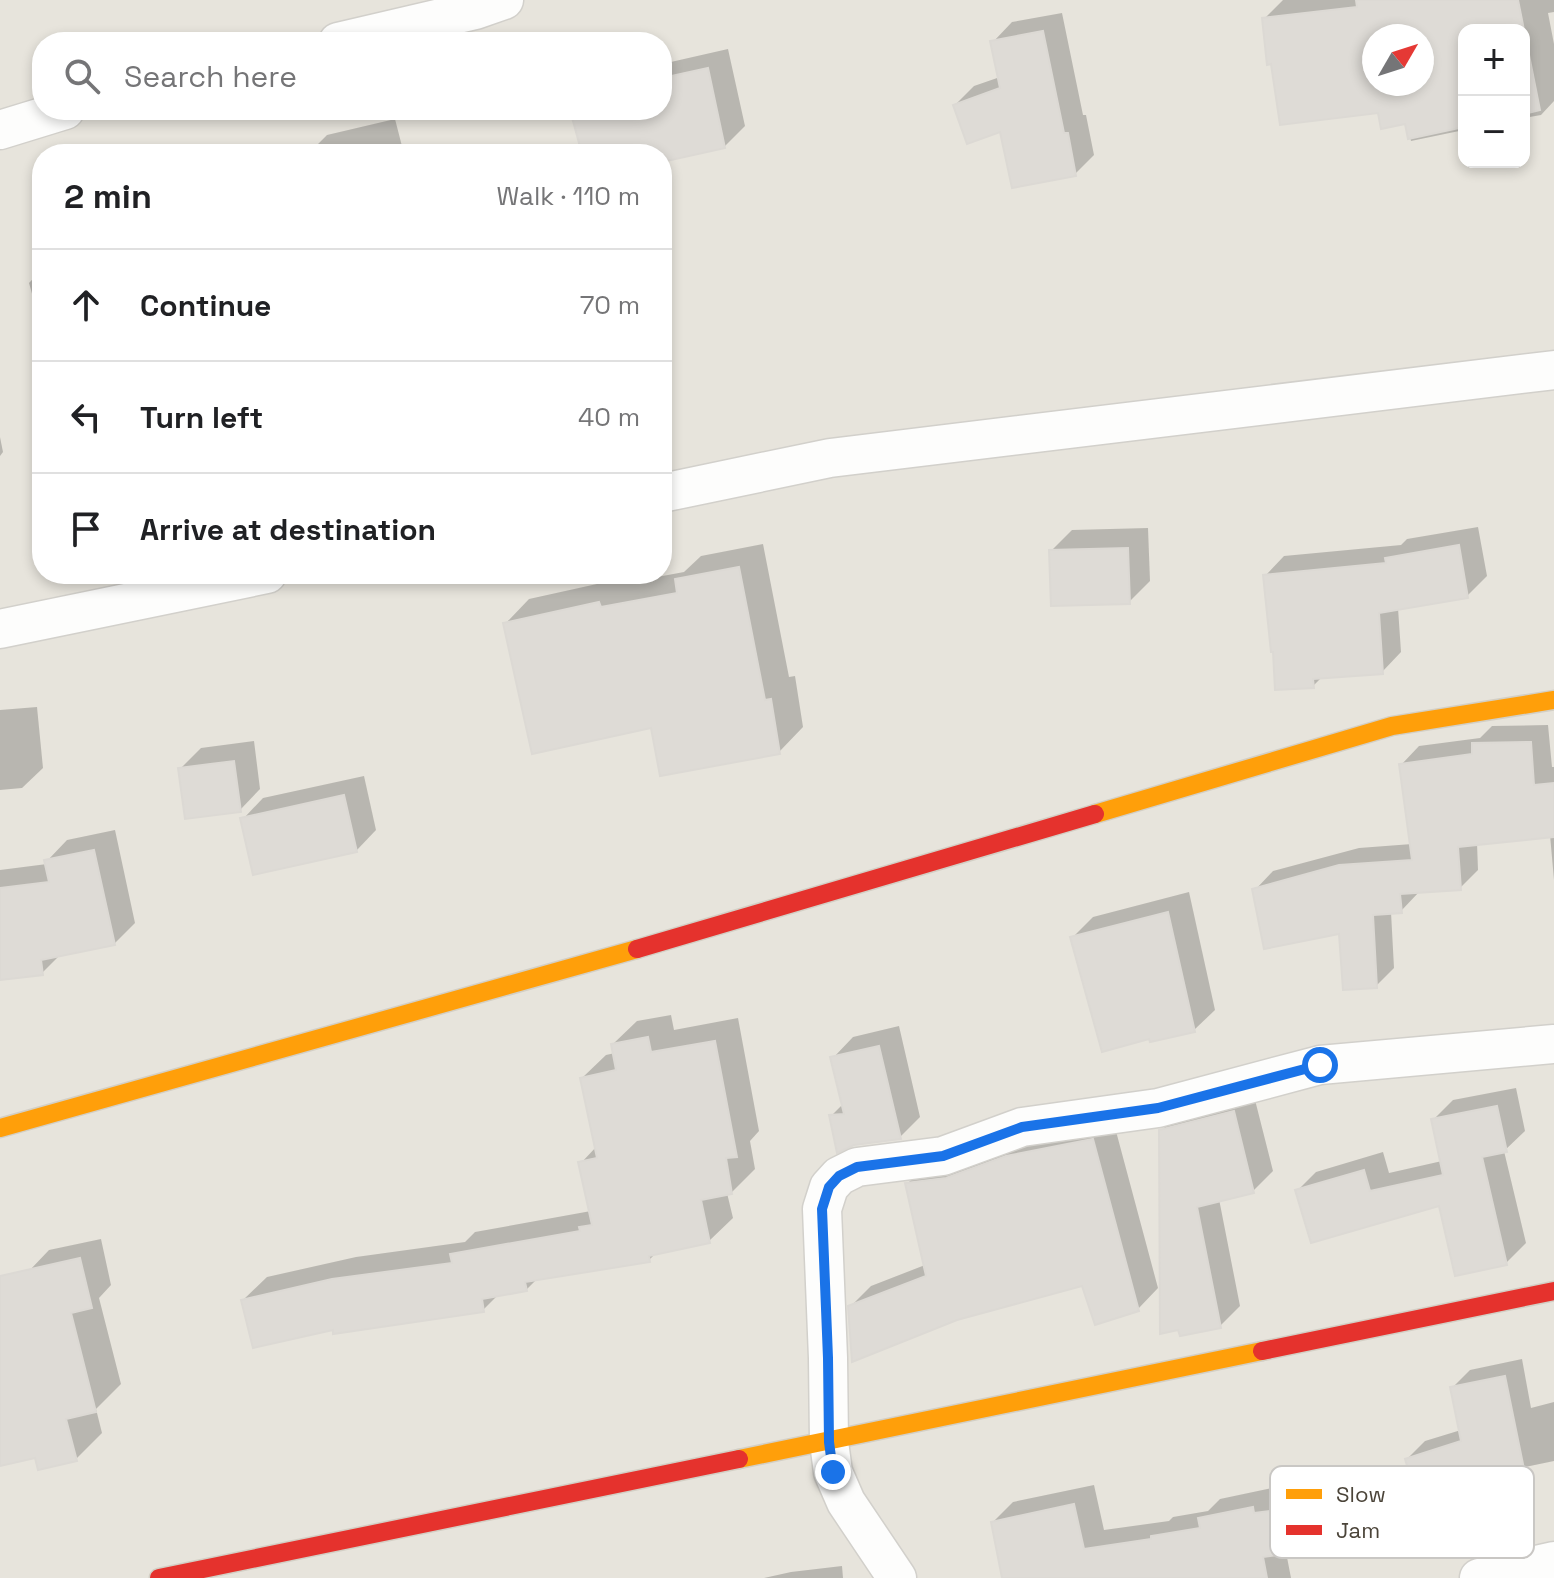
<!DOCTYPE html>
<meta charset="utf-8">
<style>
:root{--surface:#fff;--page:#f2f2f2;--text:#202124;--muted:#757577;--line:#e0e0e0}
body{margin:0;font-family:"Space Grotesk",sans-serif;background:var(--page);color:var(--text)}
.controls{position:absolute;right:24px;top:24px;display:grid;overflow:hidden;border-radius:16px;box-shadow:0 4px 12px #0003}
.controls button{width:72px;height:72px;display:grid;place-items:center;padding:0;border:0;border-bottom:2px solid var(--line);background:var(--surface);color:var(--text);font:40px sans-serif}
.compass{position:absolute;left:1362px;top:24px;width:72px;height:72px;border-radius:50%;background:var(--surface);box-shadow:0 4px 12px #0003;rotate:51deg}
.stop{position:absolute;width:24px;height:24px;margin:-18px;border:6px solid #1a73e8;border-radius:50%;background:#fff}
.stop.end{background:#1a73e8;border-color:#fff;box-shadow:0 2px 8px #0008}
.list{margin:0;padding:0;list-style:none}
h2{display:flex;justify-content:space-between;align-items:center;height:104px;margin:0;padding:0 32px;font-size:34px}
h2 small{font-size:26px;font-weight:400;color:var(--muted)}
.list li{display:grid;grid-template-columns:52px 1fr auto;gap:24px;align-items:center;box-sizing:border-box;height:112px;padding:0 32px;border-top:2px solid var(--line)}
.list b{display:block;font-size:30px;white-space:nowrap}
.list em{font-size:26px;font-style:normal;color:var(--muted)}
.icon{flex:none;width:44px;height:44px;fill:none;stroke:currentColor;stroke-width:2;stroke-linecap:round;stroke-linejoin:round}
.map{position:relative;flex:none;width:1554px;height:1578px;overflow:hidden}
.search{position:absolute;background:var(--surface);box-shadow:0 4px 12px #0003;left:32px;top:32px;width:640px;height:88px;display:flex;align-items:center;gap:20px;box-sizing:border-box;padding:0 28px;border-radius:32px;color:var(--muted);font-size:30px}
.panel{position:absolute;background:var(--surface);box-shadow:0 4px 12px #0003;left:32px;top:144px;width:640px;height:440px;border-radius:32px}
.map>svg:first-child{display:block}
.residential{fill:#e7e4dc;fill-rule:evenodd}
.shadow{fill:#0003;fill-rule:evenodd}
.building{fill:#dedbd6;stroke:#dcd9d4;stroke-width:2;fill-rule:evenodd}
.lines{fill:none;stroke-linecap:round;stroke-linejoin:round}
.street-casing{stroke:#d2d0cb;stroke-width:41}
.slow-casing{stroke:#d3cfc5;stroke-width:21}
.jam-casing{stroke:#d3cfc5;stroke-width:21}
.street{stroke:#fdfdfc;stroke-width:38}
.slow{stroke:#ff9f0a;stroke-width:18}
.jam{stroke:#e5322d;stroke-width:18}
.route{stroke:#1a73e8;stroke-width:10}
.key{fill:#fff;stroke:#c9c7c4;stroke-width:2}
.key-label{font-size:22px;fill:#4b4439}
</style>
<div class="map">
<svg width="1554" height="1578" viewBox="0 0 1554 1578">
<rect width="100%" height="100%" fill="#f4f2ee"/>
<path class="residential" d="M 0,0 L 1554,0 L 1554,1578 L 0,1578 ZM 1464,30 L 1524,30 L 1524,162 L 1464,162 ZM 1374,36 L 1422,36 L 1422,84 L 1374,84 ZM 42,42 L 662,42 L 662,110 L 42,110 ZM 42,154 L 662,154 L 662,574 L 42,574 Z"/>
<g class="shadow">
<path d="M 1283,0 L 1554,0 L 1554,12 L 1548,13 L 1554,44 L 1554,101 L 1541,115 L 1524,118 L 1524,30 L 1464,30 L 1464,130 L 1411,141 L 1406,121 L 1379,111 L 1264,19 ZM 1374,36 L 1422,36 L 1422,84 L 1374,84 Z"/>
<path d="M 1062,13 L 1083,115 L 1086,115 L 1094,155 L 1075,174 L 1002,129 L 955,105 L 974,86 L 1000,77 L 993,42 L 1012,22 Z"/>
<path d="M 728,49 L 745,126 L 724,147 L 662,160 L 662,154 L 584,154 L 572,110 L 662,110 L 662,64 Z"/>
<path d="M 395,119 L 404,154 L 288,154 L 314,148 L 327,135 Z"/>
<path d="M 435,146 L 437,154 L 404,154 Z"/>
<path d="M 220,153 L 220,154 L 174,154 Z"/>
<path d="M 42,269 L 42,329 L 29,283 Z"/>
<path d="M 0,437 L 3,452 L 0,456 Z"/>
<path d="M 1478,527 L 1487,576 L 1467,596 L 1398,608 L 1401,652 L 1382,672 L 1323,676 L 1313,686 L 1275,650 L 1265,576 L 1284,556 L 1401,545 L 1407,539 Z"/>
<path d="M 1148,528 L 1150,581 L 1129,602 L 1051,551 L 1072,530 Z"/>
<path d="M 763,544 L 789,677 L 795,676 L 803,727 L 779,752 L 653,726 L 505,624 L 529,599 L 624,578 L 625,583 L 684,572 L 701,556 Z"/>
<path d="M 37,707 L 43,768 L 22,788 L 0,790 L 0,710 Z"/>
<path d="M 1548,725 L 1552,767 L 1554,767 L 1554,880 L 1550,835 L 1477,843 L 1478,870 L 1460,888 L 1419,892 L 1401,911 L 1391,912 L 1394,968 L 1376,986 L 1341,931 L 1255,890 L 1273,871 L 1359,848 L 1412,844 L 1401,765 L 1419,746 L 1480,738 L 1492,726 Z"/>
<path d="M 254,741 L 260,789 L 240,810 L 180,769 L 201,748 Z"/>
<path d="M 364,776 L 376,830 L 356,851 L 243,819 L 263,798 Z"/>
<path d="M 115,830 L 135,923 L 114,944 L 61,954 L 42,973 L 0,978 L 0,870 L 47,864 L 47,861 L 67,840 Z"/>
<path d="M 1189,892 L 1215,1010 L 1194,1030 L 1072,938 L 1093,917 Z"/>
<path d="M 671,1015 L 674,1030 L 738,1018 L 759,1131 L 750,1141 L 755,1169 L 731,1193 L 727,1193 L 733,1218 L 709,1241 L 656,1253 L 649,1260 L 538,1278 L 526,1290 L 499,1294 L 483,1310 L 334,1328 L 243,1300 L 267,1277 L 356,1257 L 465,1242 L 475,1232 L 591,1211 L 581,1163 L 597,1146 L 582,1078 L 606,1055 L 615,1053 L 613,1044 L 637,1021 Z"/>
<path d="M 899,1026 L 920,1117 L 900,1137 L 831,1116 L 843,1104 L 833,1058 L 853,1037 Z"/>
<path d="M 1516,1088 L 1525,1131 L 1504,1151 L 1526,1243 L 1506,1263 L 1441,1203 L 1297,1191 L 1316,1172 L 1383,1152 L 1389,1173 L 1442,1161 L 1434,1119 L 1453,1100 Z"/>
<path d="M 1253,1092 L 1273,1171 L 1253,1191 L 1219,1199 L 1240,1306 L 1220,1326 L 1161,1131 L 1181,1111 Z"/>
<path d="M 1113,1120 L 1158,1288 L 1138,1309 L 1083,1283 L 850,1307 L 871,1286 L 925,1265 L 907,1184 L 928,1163 Z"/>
<path d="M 101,1239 L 111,1285 L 99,1298 L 121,1384 L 96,1409 L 102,1433 L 76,1459 L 36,1455 L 0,1464 L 0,1313 L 29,1271 L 49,1250 Z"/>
<path d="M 1522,1359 L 1531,1408 L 1554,1402 L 1554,1461 L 1481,1476 L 1476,1481 L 1407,1459 L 1425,1441 L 1461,1430 L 1452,1388 L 1470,1370 Z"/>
<path d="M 1094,1485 L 1104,1530 L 1169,1521 L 1173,1517 L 1208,1511 L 1220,1499 L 1272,1488 L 1274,1494 L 1315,1489 L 1320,1530 L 1300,1550 L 1286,1552 L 1291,1578 L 1004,1578 L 993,1522 L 1013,1502 Z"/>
<path d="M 842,1566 L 843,1578 L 764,1578 L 791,1572 Z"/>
</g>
<g class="building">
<path d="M 1356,0 L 1518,0 L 1524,30 L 1464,30 L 1464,127 L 1408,139 L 1405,124 L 1381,129 L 1378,113 L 1280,125 L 1271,64 L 1267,65 L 1262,18 L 1357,7 ZM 1374,36 L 1422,36 L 1422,84 L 1374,84 Z"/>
<path d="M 1524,30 L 1540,110 L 1524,114 Z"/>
<path d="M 1043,31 L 1064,133 L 1068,133 L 1076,176 L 1012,188 L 1000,132 L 967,144 L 953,105 L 1000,88 L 990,41 Z"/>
<path d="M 708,68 L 725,148 L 662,162 L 662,154 L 582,154 L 570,110 L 662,110 L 662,78 Z"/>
<path d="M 1459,545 L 1468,598 L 1379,613 L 1383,674 L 1313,679 L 1314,688 L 1275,690 L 1273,652 L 1271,652 L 1263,575 L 1386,563 L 1385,558 Z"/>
<path d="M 1128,548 L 1130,604 L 1051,606 L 1049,550 Z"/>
<path d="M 739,567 L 765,700 L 771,699 L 780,754 L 660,776 L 651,728 L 532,754 L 503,623 L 599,602 L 601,607 L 677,593 L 675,579 Z"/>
<path d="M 1531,742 L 1534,785 L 1554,783 L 1554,837 L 1458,847 L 1461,890 L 1400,894 L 1402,913 L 1373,915 L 1377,988 L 1343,990 L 1339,934 L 1264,949 L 1252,889 L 1339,865 L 1412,860 L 1399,764 L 1472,754 L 1472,743 Z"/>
<path d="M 234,761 L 241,812 L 185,819 L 178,768 Z"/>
<path d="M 344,795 L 357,852 L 253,875 L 240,818 Z"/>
<path d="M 94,850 L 115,945 L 41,960 L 43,975 L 0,980 L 0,888 L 49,882 L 44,860 Z"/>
<path d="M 1168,912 L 1195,1032 L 1150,1042 L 1149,1039 L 1102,1052 L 1070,937 Z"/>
<path d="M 648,1037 L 651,1052 L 715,1041 L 737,1157 L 726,1158 L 732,1194 L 701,1200 L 710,1243 L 649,1256 L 650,1262 L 525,1282 L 527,1291 L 482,1299 L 484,1312 L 333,1334 L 333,1330 L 253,1348 L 241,1300 L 332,1279 L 452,1263 L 450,1254 L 580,1231 L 579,1227 L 592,1225 L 578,1162 L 597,1158 L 580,1078 L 616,1070 L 611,1044 Z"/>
<path d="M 879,1046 L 901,1139 L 854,1145 L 837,1153 L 829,1115 L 844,1114 L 830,1057 Z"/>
<path d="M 1497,1106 L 1507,1152 L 1482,1157 L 1507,1265 L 1455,1276 L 1439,1206 L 1311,1243 L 1295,1190 L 1364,1170 L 1370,1191 L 1443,1175 L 1431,1119 Z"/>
<path d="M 1234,1111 L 1254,1193 L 1197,1207 L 1221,1328 L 1180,1336 L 1178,1330 L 1160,1334 L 1159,1130 Z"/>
<path d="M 1093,1139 L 1139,1311 L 1095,1325 L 1082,1286 L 957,1320 L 852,1362 L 848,1306 L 926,1276 L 905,1183 L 946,1178 L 1006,1156 Z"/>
<path d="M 80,1258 L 92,1308 L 71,1313 L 96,1412 L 66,1419 L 77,1461 L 38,1470 L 35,1458 L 0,1466 L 0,1276 Z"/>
<path d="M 1505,1376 L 1524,1469 L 1476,1480 L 1477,1483 L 1417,1500 L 1405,1459 L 1461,1441 L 1450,1387 Z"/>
<path d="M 1074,1504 L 1084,1549 L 1151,1539 L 1151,1536 L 1200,1528 L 1198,1518 L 1253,1507 L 1254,1513 L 1295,1508 L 1301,1552 L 1263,1557 L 1267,1578 L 1002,1578 L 991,1522 Z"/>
</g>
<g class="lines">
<g class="street-casing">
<g id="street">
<path d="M 338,42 L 475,10 L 504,0"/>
<path d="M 0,130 L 65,110"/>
<path d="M 662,493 L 830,458 L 1554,370"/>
<path d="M 0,629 L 267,574"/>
<path d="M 897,1578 L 846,1502 L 833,1472 L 829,1442 L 828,1358 L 822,1209 L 829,1187 L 839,1176 L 857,1167 L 943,1156 L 1022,1127 L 1158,1108 L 1320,1065 L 1554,1044"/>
<path d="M 1479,1578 L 1554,1561"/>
</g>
</g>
<g class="slow-casing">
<g id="slow">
<path d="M 1095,814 L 1392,726 L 1554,700"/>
<path d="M 0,1128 L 637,949"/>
<path d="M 739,1459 L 1262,1351"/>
</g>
</g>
<g class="jam-casing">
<g id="jam">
<path d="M 637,949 L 1095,814"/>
<path d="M 1262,1351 L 1554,1291"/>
<path d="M 159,1578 L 739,1459"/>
</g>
</g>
<use href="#street" class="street"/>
<use href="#slow" class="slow"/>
<use href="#jam" class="jam"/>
</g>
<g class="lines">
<path class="route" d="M 833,1472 L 829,1442 L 828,1358 L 822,1209 L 829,1187 L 839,1176 L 857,1167 L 943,1156 L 1022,1127 L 1158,1108 L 1320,1065"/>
</g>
<rect x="1270" y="1466" width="264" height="92" rx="12" class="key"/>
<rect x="1286" y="1489" width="36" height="10" fill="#ff9f0a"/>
<rect x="1286" y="1525" width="36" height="10" fill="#e5322d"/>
<g class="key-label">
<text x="1336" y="1502">Slow</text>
<text x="1336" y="1538">Jam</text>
</g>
</svg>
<div class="controls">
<button>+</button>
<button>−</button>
</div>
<svg class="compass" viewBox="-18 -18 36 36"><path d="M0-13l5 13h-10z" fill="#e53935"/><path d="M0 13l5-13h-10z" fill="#757577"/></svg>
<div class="stop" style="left:1320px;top:1065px"></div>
<div class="stop end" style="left:833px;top:1472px"></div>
<div class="search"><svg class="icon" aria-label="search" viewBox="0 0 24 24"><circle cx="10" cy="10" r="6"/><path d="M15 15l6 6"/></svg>Search here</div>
<section class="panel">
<h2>2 min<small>Walk · 110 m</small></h2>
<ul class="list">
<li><svg class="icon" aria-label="ahead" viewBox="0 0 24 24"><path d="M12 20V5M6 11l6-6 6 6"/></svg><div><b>Continue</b></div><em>70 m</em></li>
<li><svg class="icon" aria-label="left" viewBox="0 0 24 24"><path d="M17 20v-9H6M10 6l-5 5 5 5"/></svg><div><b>Turn left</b></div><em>40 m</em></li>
<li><svg class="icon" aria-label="arrive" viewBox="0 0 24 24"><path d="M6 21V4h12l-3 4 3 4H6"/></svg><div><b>Arrive at destination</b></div></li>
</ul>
</section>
</div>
